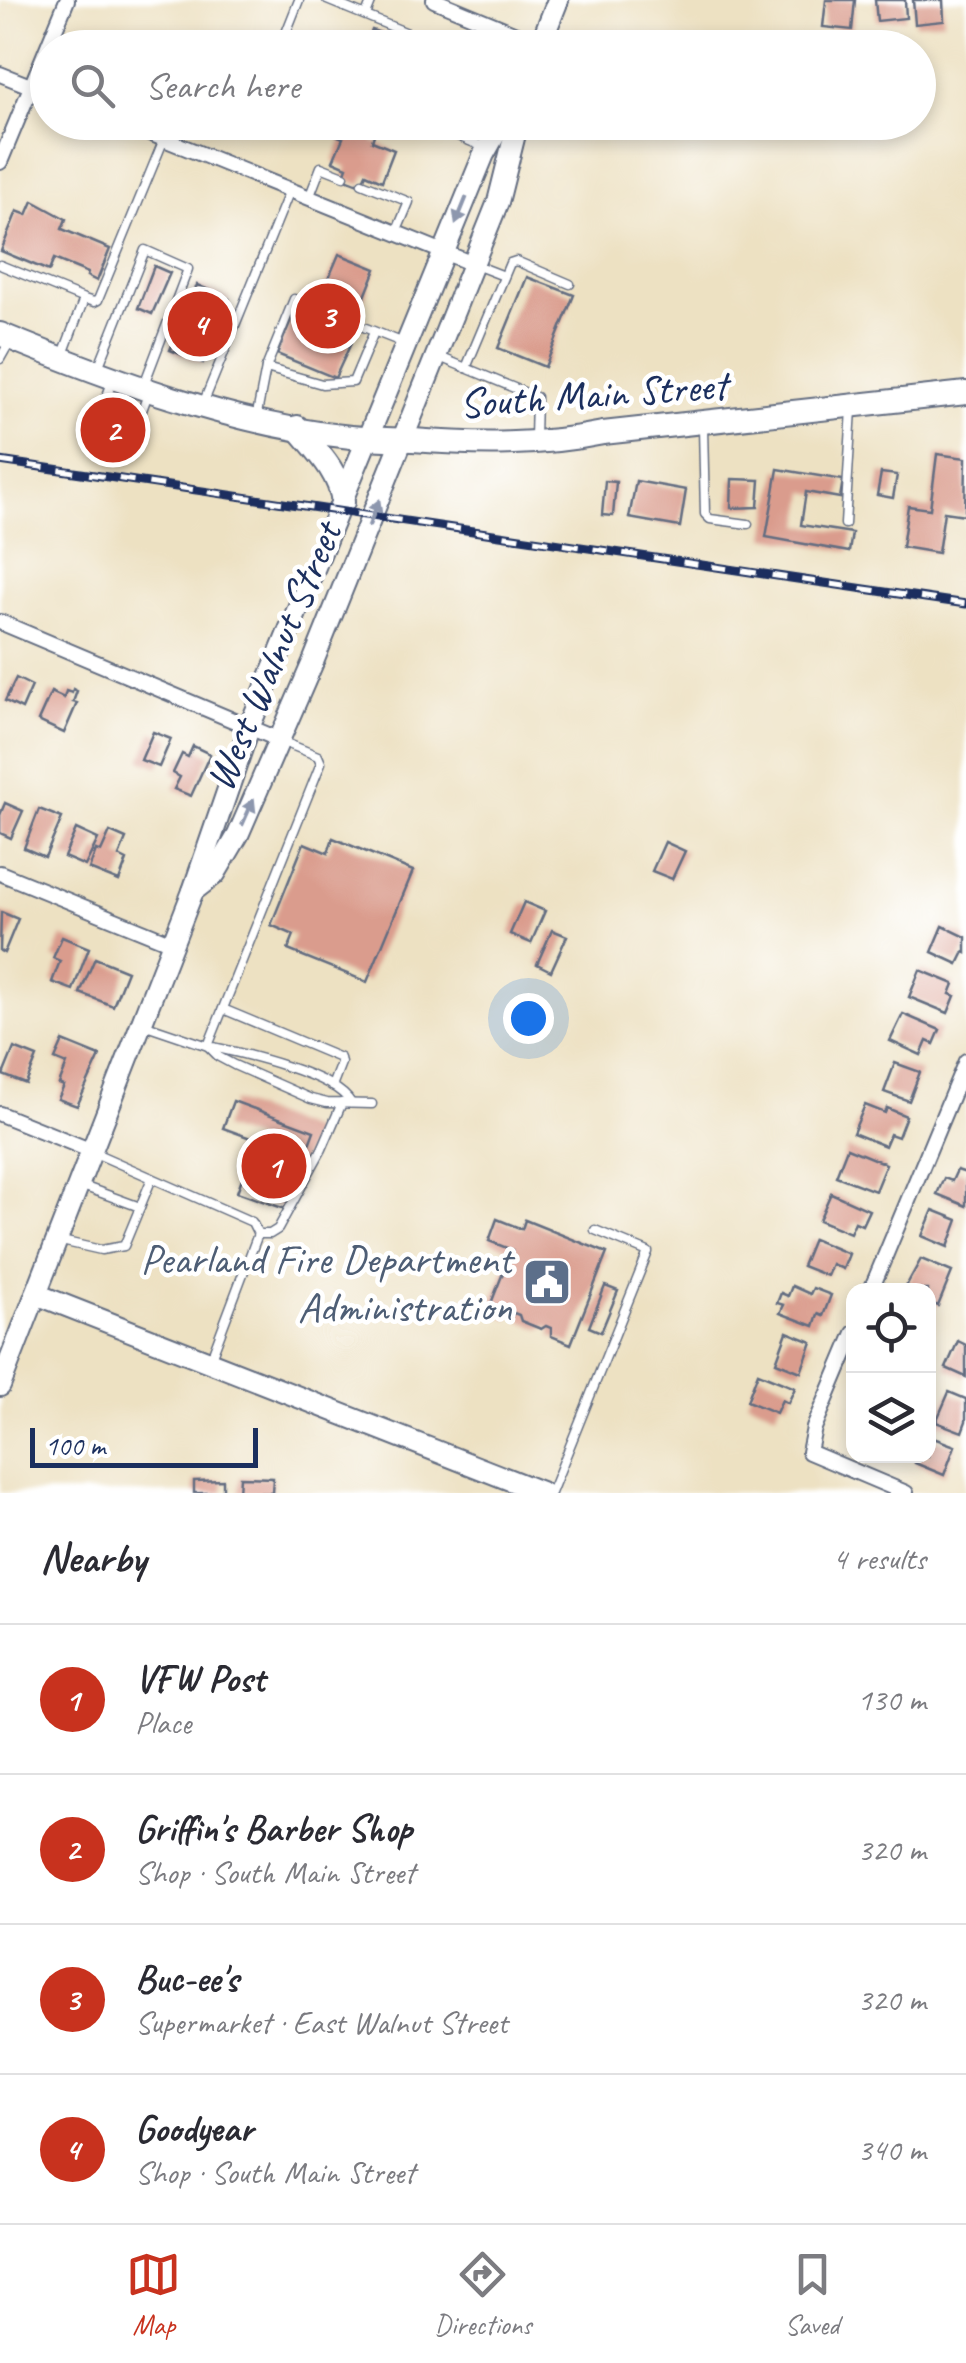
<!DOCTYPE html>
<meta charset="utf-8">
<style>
:root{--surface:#fff;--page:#f2f2f3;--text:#2b2b33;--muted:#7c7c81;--line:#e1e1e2;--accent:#c8321e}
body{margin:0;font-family:Caveat,sans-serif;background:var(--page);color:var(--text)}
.controls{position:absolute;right:30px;bottom:30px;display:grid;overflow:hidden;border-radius:20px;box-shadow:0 5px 15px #0003}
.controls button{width:90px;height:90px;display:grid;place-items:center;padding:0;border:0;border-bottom:2px solid var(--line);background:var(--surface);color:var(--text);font:50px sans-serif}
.scale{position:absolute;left:30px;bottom:25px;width:228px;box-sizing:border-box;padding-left:10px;border:5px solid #1b2f5e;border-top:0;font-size:28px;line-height:35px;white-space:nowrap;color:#1b2f5e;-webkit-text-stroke:8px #fff;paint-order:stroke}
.you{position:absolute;left:528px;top:1018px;width:35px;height:35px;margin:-25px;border:8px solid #fff;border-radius:50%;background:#1a73e8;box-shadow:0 0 0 15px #1a73e833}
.badge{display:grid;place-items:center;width:65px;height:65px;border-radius:50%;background:var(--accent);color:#fff;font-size:32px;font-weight:700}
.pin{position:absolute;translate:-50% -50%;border:5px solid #fff;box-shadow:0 2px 10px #0006}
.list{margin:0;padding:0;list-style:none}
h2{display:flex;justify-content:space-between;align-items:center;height:130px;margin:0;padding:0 40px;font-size:42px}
h2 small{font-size:32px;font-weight:400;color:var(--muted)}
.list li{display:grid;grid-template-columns:65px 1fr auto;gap:30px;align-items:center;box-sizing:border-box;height:150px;padding:0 40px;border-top:2px solid var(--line)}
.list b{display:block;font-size:38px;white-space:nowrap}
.list p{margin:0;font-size:32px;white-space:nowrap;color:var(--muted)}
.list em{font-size:32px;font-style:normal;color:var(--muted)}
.icon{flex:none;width:55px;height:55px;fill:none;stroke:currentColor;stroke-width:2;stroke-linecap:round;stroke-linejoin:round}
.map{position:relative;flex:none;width:966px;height:1493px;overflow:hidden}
.search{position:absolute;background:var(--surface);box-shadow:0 5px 15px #0003;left:30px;right:30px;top:30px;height:110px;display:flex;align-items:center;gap:25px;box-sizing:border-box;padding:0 35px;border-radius:55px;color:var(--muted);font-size:38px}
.sheet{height:730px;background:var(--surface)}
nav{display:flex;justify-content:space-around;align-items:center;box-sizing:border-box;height:140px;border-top:2px solid var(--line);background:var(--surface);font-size:28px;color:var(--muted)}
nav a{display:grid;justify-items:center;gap:5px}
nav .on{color:var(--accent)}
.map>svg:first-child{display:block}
.building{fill:#da9c8d}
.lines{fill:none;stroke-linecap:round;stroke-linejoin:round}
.lane-casing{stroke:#646d81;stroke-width:11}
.street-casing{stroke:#646d81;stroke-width:18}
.secondary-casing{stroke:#646d81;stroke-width:24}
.primary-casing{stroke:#646d81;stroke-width:26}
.lane{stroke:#fff;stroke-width:8}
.street{stroke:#fff;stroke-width:14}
.secondary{stroke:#fff;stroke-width:20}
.primary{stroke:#fff;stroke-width:22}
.rail-casing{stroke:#1b2f5e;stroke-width:9}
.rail{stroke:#fff;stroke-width:5;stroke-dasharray:15;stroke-linecap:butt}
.oneway{fill:#8d97ae}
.labels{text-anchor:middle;stroke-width:9;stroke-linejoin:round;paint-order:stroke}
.street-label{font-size:42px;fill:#1b2f5e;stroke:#fff}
.service-label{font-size:42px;fill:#4e5e75;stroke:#fff;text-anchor:end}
</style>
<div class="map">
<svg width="966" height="1493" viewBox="0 0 966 1493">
<rect width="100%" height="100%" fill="#fff"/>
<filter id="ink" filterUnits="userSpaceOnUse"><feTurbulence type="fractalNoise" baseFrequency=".01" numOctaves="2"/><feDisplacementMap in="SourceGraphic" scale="20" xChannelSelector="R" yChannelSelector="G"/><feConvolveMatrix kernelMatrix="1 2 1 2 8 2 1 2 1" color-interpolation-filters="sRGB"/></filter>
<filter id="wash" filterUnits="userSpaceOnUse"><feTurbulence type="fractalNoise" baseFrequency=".0048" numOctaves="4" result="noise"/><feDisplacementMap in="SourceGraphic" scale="40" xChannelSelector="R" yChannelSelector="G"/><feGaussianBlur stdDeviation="2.25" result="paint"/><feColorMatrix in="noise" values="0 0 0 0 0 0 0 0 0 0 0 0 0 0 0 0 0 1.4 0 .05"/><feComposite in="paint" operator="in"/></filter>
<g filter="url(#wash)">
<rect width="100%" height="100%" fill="#ede1c2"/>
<g id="blocks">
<g class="building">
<path d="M 826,0 L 855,0 L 852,30 L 823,27 Z"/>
<path d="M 875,0 L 905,0 L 906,18 L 877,21 Z"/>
<path d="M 913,0 L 943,0 L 944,21 L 915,24 Z"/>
<path d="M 372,30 L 402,40 L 399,48 L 365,48 Z"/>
<path d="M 341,122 L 360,122 L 376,129 L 372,141 L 394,150 L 382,181 L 366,174 L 361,185 L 343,178 L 347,167 L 333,161 L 343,138 L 336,135 Z"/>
<path d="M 33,201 L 66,219 L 62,229 L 110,249 L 97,281 L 87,276 L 88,273 L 54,259 L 49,271 L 1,251 L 17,211 L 27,215 Z"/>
<path d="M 339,254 L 376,269 L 364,299 L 352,294 L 337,333 L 352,341 L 335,378 L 277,354 L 293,315 L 310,322 Z"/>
<path d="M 154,266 L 170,273 L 152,314 L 138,308 Z"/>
<path d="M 527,277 L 574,295 L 545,367 L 498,348 Z"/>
<path d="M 197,285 L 229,299 L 203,363 L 170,350 Z"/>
<path d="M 108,416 L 126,423 L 118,445 L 99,437 Z"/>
<path d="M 937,454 L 966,458 L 965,515 L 944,512 L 938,553 L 902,547 L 908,506 L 930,509 Z"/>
<path d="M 778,469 L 843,480 L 840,498 L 806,492 L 801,525 L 852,533 L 849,552 L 766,537 Z"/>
<path d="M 881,473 L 897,475 L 893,498 L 877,495 Z"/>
<path d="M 732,479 L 760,480 L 758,507 L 731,508 Z"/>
<path d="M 605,481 L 616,482 L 613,516 L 602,515 Z"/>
<path d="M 636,481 L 686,490 L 680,527 L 629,518 Z"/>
<path d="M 16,678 L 32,686 L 22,709 L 5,701 Z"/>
<path d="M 73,689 L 77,691 L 73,702 L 77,703 L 64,733 L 38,721 L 51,692 L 64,698 L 66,691 L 72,693 Z"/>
<path d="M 153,732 L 171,739 L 159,767 L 141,760 Z"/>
<path d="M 193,746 L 210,754 L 191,796 L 174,789 L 180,777 L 173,773 L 182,754 L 188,757 Z"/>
<path d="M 5,803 L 23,811 L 11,838 L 0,833 L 0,815 Z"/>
<path d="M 39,809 L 62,818 L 45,857 L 24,848 Z"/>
<path d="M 76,829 L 98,839 L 85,866 L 64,857 Z"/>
<path d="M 110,832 L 126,839 L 119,856 L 127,860 L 119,881 L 89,869 L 96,850 L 101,852 Z"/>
<path d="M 333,838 L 413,871 L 367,982 L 288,950 L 294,935 L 271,925 L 304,843 L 328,853 Z"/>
<path d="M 665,842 L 685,851 L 672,879 L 652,871 Z"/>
<path d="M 524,902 L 545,911 L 531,943 L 510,934 Z"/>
<path d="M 1,912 L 18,919 L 4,953 L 0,951 Z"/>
<path d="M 943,926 L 966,937 L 966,953 L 964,952 L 958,964 L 932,952 Z"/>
<path d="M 552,930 L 567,936 L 551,971 L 537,964 Z"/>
<path d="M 62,937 L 89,948 L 73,990 L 52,982 L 60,961 L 53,958 Z"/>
<path d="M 95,958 L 127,971 L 113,1006 L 80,993 Z"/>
<path d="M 920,970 L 954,984 L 950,994 L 955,996 L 948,1013 L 909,997 Z"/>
<path d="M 903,1014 L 940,1030 L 934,1044 L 927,1041 L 921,1055 L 890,1041 Z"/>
<path d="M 63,1041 L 100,1056 L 77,1106 L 58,1099 L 64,1086 L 59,1084 L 67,1064 L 55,1059 Z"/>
<path d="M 14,1048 L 37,1057 L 26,1084 L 3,1075 Z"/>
<path d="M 895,1063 L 920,1072 L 909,1101 L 884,1092 Z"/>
<path d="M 233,1101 L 314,1131 L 285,1209 L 237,1192 L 256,1140 L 223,1128 Z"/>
<path d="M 865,1105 L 885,1113 L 887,1108 L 906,1116 L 898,1137 L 890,1134 L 885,1146 L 853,1133 Z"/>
<path d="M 847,1148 L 886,1164 L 875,1191 L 836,1176 Z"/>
<path d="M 957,1170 L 966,1173 L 966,1206 L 937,1194 L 944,1178 L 952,1181 Z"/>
<path d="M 831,1193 L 869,1210 L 862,1225 L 855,1222 L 850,1233 L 819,1220 Z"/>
<path d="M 933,1210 L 958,1220 L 948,1247 L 922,1236 Z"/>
<path d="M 497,1219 L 522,1229 L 525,1220 L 607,1253 L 571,1344 L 551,1336 L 551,1328 L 546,1326 L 541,1329 L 521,1321 L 519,1315 L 514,1313 L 508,1319 L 488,1311 L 512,1250 L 489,1241 Z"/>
<path d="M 813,1239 L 849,1254 L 843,1269 L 832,1264 L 827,1276 L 802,1266 Z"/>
<path d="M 921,1259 L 952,1272 L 938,1306 L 928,1302 L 928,1290 L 904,1290 Z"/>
<path d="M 605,1286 L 618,1291 L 601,1332 L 589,1327 Z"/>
<path d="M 792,1286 L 810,1294 L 813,1288 L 831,1295 L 823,1316 L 818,1314 L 814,1326 L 780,1313 L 784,1305 L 777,1303 L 781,1293 L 788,1296 Z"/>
<path d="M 787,1332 L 812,1342 L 801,1372 L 776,1362 Z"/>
<path d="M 958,1341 L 966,1345 L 966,1377 L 946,1368 Z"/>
<path d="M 758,1373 L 795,1388 L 788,1403 L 782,1400 L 776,1413 L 747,1401 Z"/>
<path d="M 949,1392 L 966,1399 L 966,1421 L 962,1432 L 936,1422 Z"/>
<path d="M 928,1436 L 955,1446 L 944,1475 L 915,1463 L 918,1456 L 928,1456 Z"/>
<path d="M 240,1477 L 273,1478 L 272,1493 L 239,1493 Z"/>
<path d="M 223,1480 L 223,1493 L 194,1493 L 194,1481 Z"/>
</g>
</g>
</g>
<g filter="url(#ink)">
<use href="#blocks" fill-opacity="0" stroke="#646d81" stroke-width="2.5"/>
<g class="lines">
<g class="lane-casing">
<g id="lane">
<path d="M 327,0 L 444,48"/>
<path d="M 366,15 L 372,0"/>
<path d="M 280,48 L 299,0"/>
<path d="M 424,122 L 484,147"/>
<path d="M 362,183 L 409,202 L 396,233"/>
<path d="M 309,198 L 321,167 L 344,176"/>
<path d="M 473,264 L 504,276"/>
<path d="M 0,265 L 84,299"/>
<path d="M 343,319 L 404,343"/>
<path d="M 437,356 L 466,368"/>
<path d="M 62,357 L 84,299 L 94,302 L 98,300 L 164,139"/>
<path d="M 0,359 L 9,343"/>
<path d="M 98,368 L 145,250 L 188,269 L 143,387"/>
<path d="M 266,368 L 322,384 L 353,382 L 374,332"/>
<path d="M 112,382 L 93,434 L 96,442 C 107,450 117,453 129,446 L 148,394"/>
<path d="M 203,404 L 290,190"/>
<path d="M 256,419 L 266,368 L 294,299 L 316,308"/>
<path d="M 703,427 L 705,514 L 710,519 L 748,524"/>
<path d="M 535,439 L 536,397 L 466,368 L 510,263 L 516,261 L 570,284"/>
<path d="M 845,524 L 852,409"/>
<path d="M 281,741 L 318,756 L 321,763 L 208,1046 C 242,1053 335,1074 351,1103"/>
<path d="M 223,1009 L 340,1058 L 341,1063 L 332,1086"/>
<path d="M 146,1025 L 208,1046 L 219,1057 L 234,1065 L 311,1099 L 327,1103 L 372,1104"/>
<path d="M 95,1153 L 252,1222 L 258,1234 L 210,1361"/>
<path d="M 80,1185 L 140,1207"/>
<path d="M 258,1234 L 270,1234 L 278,1229 L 322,1149 L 342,1103"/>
<path d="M 57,1240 L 101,1250 L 124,1246 L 152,1178"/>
<path d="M 551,1493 L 648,1252 L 595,1230"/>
</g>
</g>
<g class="street-casing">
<g id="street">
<path d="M 434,0 L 540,44"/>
<path d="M 0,74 L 48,93"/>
<path d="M 122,122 L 473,264"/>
<path d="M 0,162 L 67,0"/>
<path d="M 0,622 L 280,740"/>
<path d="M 0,873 L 172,943"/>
<path d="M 0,1114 L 92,1151"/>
<path d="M 871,1290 L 966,1061"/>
<path d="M 854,1333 L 814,1428 L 809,1452 L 906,1493"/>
</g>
</g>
<g class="secondary-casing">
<g id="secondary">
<path d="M 539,48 L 558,0"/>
<path d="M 193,891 L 215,874 L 238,835 L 313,662 L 498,202 L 518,122"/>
<path d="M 36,1294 L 543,1493"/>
<path d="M 0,1386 L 193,891 L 249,728 L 484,154 L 502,122"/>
</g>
</g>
<g class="primary-casing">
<g id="primary">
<path d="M 0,334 C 107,378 236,426 351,437 C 372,439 392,439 413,440 C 476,445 540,446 603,433 L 966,393"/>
<path d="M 297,427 C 316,450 339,471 343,502"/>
</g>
</g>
<use href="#lane" class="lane"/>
<use href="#street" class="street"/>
<use href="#secondary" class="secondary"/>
<use href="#primary" class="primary"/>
<g class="rail-casing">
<path id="rail" d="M 0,461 L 966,604"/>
</g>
<use href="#rail" class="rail"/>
</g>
<defs><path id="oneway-solid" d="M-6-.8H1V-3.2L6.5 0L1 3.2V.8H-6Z" transform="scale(2.5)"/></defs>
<g class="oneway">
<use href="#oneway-solid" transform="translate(461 211) rotate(112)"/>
<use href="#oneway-solid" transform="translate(374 513) rotate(-68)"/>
<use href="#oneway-solid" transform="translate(248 812) rotate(-66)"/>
</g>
</g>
<defs>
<g id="civic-square" transform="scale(2.5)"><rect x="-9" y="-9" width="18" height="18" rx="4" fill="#5c6f8a" stroke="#fff"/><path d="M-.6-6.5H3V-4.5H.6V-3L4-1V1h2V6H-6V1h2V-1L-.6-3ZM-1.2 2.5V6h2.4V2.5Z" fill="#fff"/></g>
</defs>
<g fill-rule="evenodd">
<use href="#civic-square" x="547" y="1282"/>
</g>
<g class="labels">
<g class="street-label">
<text transform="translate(593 393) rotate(-4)" y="15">South Main Street</text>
<text transform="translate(272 656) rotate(-67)" y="15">West Walnut Street</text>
</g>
<g class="service-label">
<text x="512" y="1273">Pearland Fire Department<tspan x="512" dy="48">Administration</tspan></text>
</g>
</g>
</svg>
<div class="controls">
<button><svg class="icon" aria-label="locate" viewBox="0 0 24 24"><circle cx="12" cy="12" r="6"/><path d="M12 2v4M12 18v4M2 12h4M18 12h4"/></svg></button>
<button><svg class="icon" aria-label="layers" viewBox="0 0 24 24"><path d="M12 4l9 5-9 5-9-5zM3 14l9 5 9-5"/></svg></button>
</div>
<div class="scale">100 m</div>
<div class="you"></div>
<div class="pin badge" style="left:274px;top:1166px">1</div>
<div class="pin badge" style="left:113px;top:430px">2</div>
<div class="pin badge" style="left:328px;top:316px">3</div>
<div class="pin badge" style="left:200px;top:324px">4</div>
<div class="search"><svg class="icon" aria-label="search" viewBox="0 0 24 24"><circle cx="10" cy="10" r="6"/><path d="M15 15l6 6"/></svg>Search here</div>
</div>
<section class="sheet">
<h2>Nearby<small>4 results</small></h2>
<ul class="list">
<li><span class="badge">1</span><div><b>VFW Post</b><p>Place</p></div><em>130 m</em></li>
<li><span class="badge">2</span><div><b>Griffin's Barber Shop</b><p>Shop · South Main Street</p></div><em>320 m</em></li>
<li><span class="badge">3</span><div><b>Buc-ee's</b><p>Supermarket · East Walnut Street</p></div><em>320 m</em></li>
<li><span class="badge">4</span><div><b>Goodyear</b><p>Shop · South Main Street</p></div><em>340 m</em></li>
</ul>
</section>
<nav>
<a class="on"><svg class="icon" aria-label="map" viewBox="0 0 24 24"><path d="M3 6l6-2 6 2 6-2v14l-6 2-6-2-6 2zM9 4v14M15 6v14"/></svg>Map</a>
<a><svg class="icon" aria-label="directions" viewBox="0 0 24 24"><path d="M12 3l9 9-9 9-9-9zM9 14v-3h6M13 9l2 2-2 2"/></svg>Directions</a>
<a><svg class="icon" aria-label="saved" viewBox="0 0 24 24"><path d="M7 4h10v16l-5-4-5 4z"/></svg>Saved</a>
</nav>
